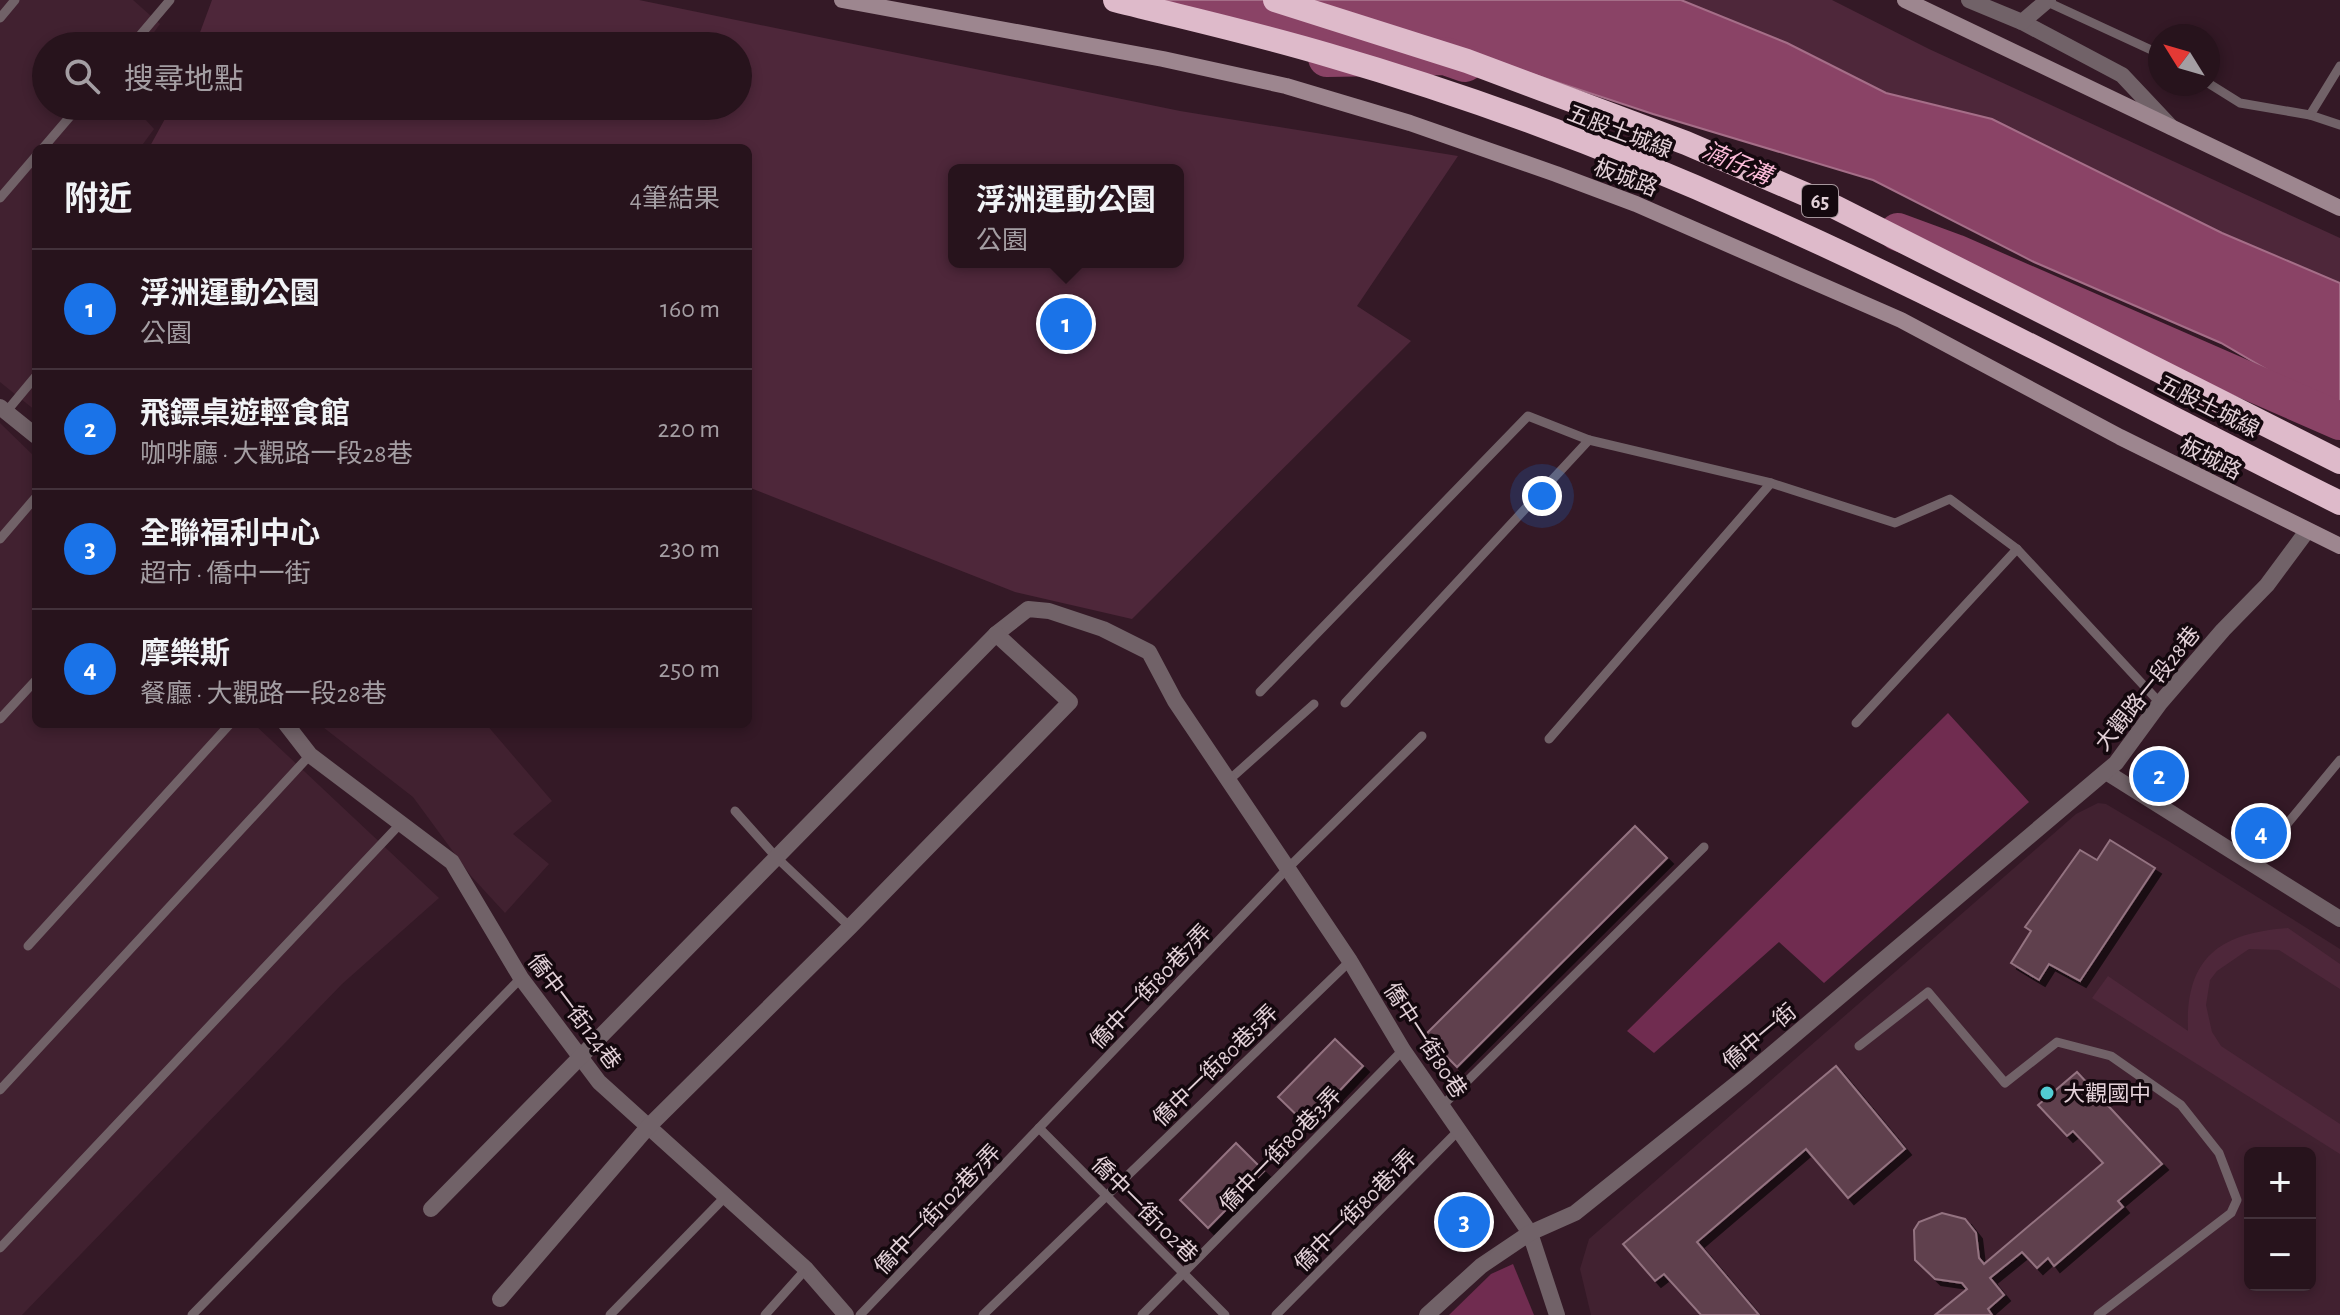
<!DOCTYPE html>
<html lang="zh-TW">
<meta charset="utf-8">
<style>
:root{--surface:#27131c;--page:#2f1c25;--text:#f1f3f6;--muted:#a49ea3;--line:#43323b;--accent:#1a73e8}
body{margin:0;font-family:"Alegreya Sans","Noto Sans TC",sans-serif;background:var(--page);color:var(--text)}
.controls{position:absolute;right:24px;bottom:24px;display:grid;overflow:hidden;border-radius:12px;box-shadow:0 4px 12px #0003}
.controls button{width:72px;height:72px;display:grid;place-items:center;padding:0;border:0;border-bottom:2px solid var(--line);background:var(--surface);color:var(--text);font:40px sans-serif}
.compass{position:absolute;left:2148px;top:24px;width:72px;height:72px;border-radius:50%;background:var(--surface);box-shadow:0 4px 12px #0003;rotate:307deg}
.you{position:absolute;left:1542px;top:496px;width:28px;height:28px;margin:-20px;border:6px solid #fff;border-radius:50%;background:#1a73e8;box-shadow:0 0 0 12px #1a73e833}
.badge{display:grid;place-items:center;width:52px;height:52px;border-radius:50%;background:var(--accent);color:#fff;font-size:26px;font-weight:700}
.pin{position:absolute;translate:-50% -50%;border:4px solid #fff;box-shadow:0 2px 8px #0006}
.popup{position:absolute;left:948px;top:164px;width:236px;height:104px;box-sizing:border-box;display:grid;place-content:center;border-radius:12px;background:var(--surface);filter:drop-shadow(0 2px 6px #0005);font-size:26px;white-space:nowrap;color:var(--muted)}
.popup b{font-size:30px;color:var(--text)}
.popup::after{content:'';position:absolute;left:50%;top:100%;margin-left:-16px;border:16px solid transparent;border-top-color:var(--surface)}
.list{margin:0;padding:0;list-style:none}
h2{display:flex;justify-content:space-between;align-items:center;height:104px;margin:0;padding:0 32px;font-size:34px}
h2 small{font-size:26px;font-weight:400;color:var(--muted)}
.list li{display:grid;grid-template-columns:52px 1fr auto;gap:24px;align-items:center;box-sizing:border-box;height:120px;padding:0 32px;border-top:2px solid var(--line)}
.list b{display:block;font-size:30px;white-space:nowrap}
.list p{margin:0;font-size:26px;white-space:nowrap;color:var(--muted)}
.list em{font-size:26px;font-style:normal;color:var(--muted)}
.icon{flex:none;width:44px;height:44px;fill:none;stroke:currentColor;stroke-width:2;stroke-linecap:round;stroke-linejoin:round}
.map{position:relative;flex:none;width:2340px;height:1315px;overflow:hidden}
.search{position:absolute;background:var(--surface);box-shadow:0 4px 12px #0003;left:32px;top:32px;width:720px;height:88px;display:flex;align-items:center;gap:20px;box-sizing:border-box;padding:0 28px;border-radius:44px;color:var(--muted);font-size:30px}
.panel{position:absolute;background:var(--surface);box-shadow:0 4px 12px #0003;left:32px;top:144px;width:720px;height:584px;border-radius:12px}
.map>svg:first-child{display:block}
.built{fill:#412130;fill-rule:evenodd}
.green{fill:#4e273a;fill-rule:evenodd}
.forest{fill:#702c50}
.water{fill:#8a4366;stroke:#a56e88;stroke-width:2}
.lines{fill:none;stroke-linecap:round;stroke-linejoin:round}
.river{stroke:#8a4366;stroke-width:38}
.building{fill:#5f414e;stroke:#947381;stroke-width:2;filter:url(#shadow)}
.lane{stroke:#716268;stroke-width:9}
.street{stroke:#716268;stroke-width:16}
.secondary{stroke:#9d868f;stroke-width:16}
.highway{stroke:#debaca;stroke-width:24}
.poi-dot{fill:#51ccd3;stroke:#14080e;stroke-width:3}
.labels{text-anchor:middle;stroke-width:7;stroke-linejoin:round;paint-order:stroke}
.shield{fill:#14080e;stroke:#a5959b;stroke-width:2}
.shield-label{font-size:20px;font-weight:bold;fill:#e3d1d8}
.street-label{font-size:22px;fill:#e3d1d8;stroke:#14080e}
.poi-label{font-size:22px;fill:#e3d1d8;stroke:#14080e;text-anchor:start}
.water-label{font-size:24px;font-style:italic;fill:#fbbbd8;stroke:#14080e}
</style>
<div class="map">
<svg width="2340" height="1315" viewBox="0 0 2340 1315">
<defs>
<filter id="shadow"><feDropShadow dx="6" dy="6" stdDeviation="0" flood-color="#0009"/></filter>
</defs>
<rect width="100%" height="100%" fill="#341926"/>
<g class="built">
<path d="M 0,0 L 133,0 L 160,24 L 144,46 L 46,46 L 46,106 L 133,106 L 154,129 L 140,148 L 36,148 L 36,411 L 0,382 Z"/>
<path d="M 0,423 L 36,458 L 36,724 L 254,724 L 439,898 L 342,984 L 22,1315 L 0,1315 Z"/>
<path d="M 319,724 L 486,724 L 552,801 L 513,834 L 549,864 L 505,913 L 471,876 L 413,797 Z"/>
<path d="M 2098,803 L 2106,804 L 2170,842 L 2340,949 L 2340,1315 L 1591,1315 L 1580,1269 L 1589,1239 L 2076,814 ZM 2250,1153 L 2310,1153 L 2310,1285 L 2250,1285 Z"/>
</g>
<g class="green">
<path d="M 212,0 L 639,0 L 1180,111 L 1458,156 L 1357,306 L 1411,341 L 1132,619 L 1015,592 L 748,487 L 748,148 L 149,148 L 172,106 L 738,106 L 738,46 L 195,46 ZM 1178,170 L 1178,262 L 954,262 L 954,170 Z"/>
<path d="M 1656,0 L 1832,0 L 1929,49 L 2340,238 L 2340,297 Z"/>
<path d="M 2288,928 L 2340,964 L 2340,989 L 2279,950 L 2249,949 L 2217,971 L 2210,980 L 2206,1005 L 2212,1032 L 2221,1046 L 2340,1124 L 2340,1154 L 2092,998 L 2108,976 L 2188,1031 C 2185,959 2218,933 2288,928 Z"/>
</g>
<g class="forest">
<path d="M 1948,713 L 2029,802 L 1824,983 L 1779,942 L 1654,1053 L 1627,1031 Z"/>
<path d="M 1513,1264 L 1534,1315 L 1449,1315 L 1491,1274 Z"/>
</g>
<path class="water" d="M 1111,0 L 1681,0 L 1787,43 L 1886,93 L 1992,119 L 2222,233 L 2340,283 L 2340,412 L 2221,343 L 2034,262 L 1873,180 L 1653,114 L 1514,68 L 1330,45 Z"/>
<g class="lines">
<g class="river">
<path d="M 1327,58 L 1445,56 L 1465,63"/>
<path d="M 1898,232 L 1955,253 L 2340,421"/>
</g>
</g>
<g class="building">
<path d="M 1635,826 L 1667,858 L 1457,1067 L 1425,1035 Z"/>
<path d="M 2110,840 L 2155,868 L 2080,981 L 2049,964 L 2039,980 L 2011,963 L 2031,931 L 2025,927 L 2080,850 L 2097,860 Z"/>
<path d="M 1335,1039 L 1363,1066 L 1307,1125 L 1278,1097 Z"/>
<path d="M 1836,1066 L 1905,1149 L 1848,1198 L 1806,1149 L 1697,1242 L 1759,1315 L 1701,1315 L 1664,1274 L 1655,1281 L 1623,1244 Z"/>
<path d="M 2077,1072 L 2162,1164 L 2118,1201 L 2123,1207 L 2054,1266 L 2048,1258 L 2037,1268 L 2022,1252 L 1990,1278 L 2004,1295 L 1988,1309 L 1992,1315 L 1935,1315 L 1967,1289 L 1962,1283 L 1935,1279 L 1915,1260 L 1914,1230 L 1919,1222 L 1942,1213 L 1965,1219 L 1976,1233 L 1979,1258 L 1984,1264 L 2103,1163 L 2073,1131 L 2067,1136 L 2038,1105 Z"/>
<path d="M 1236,1143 L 1264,1171 L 1208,1228 L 1180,1200 Z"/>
</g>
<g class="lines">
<g class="lane">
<path d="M 2043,0 L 2160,54"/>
<path d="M 0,18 L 15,0"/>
<path d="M 131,46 L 170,0"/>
<path d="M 2340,66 L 2310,115 L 2340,125"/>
<path d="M 2208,83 L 2240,103 L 2310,115"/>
<path d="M 43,148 L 79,106"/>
<path d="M 0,198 L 36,156"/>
<path d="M 6,412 L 36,376"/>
<path d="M 0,539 L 36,497"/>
<path d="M 1260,692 L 1528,416 L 1589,440 L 1771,483 L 1895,523 L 1950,499 L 2017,549 L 2160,703"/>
<path d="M 1345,703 L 1589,440"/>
<path d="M 0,719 L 36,680"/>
<path d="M 1856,723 L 2017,549"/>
<path d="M 1549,739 L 1771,483"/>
<path d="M 1228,781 L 1314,704"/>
<path d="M 735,811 L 776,857 L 850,927"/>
<path d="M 2254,864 L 2340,760"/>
<path d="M 28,946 L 230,724"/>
<path d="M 1859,1046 L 1928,992 L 2005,1083 L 2057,1042 L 2111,1056 L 2181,1105 L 2219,1153 L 2237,1200 L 2231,1213 L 2098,1315"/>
<path d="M 0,1090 L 310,755"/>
<path d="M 1442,1106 L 1704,847"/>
<path d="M 1039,1128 L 1225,1315"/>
<path d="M 0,1248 L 402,822"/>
<path d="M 192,1315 L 521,978"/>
<path d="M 610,1315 L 724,1198"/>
<path d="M 765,1315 L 806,1269"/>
<path d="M 860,1315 L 1287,869 L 1422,736"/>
<path d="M 983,1315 L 1350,961"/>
<path d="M 1142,1315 L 1403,1050"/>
<path d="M 1276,1315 L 1459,1130"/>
</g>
<g class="street">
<path d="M 1969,0 L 2022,22 L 2122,75 L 2171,127"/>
<path d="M 2022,22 L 2048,0"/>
<path d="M 0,407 L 36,436"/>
<path d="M 286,724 L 310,755 L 452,862 L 521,978 L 599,1082 L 806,1269 L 846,1315"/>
<path d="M 2106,772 L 2340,919"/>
<path d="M 431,1209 L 996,634 L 1028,609 L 1049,611 L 1103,629 L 1149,652 L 1175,701 L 1350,961 L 1403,1050 L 1530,1233 L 1557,1315"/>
<path d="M 500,1299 L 648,1127 L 850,927 L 1070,702 L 996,634"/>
<path d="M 1427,1315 L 1481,1266 L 1530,1233 L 1575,1213 L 1746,1076 L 2116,763 L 2160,703 L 2223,630 L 2267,585 L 2307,531"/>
</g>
<g class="secondary">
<path d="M 842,0 L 1163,59 L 1286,86 L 1410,123 L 1556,174 L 1636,204 L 1901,320 L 2120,437 L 2340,546"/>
<path d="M 1905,0 L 2340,208"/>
</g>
<g class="highway">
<path d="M 1115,0 C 1186,18 1258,34 1328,55 C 1473,97 1617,151 1754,213 C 1953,301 2145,406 2340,503"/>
<path d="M 1275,0 L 1467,61 L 1686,143 L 1835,207 L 2340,462"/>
</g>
</g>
<circle class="poi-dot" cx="2047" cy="1093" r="8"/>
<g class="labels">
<rect class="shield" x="1802" y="185" width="36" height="32" rx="6"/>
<g class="shield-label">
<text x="1820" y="208">65</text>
</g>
<g class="street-label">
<text transform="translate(1620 131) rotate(21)" y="8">五股土城線</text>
<text transform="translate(1626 177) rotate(21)" y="8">板城路</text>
<text transform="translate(2209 406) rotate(27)" y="8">五股土城線</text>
<text transform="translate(2211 458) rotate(27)" y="8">板城路</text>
<text transform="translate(2147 688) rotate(-51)" y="8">大觀路一段28巷</text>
<text transform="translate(1150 986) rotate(-46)" y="8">僑中一街80巷7弄</text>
<text transform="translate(575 1011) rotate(53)" y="8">僑中一街124巷</text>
<text transform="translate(1759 1036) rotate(-40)" y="8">僑中一街</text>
<text transform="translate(1426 1040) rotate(57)" y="8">僑中一街80巷</text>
<text transform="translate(1215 1065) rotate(-44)" y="8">僑中一街80巷5弄</text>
<text transform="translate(1280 1149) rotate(-46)" y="8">僑中一街80巷3弄</text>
<text transform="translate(937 1209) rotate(-46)" y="8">僑中一街102巷7弄</text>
<text transform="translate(1145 1209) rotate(45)" y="8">僑中一街102巷</text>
<text transform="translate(1355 1210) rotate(-45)" y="8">僑中一街80巷1弄</text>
</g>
<g class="poi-label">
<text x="2063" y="1101">大觀國中</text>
</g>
<g class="water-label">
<text transform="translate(1737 163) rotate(23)" y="8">湳仔溝</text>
</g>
</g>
</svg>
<div class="controls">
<button>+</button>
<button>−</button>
</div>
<svg class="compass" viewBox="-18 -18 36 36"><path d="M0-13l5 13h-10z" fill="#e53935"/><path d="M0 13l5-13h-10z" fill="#a49ea3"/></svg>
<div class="you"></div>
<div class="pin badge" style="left:1066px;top:324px">1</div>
<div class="popup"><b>浮洲運動公園</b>公園</div>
<div class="pin badge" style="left:2159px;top:776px">2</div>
<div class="pin badge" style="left:1464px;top:1222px">3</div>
<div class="pin badge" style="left:2261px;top:833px">4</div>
<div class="search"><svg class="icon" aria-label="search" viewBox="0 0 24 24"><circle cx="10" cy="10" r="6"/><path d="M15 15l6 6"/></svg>搜尋地點</div>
<section class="panel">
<h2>附近<small>4筆結果</small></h2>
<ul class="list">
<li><span class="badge">1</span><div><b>浮洲運動公園</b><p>公園</p></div><em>160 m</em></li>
<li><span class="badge">2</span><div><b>飛鏢桌遊輕食館</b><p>咖啡廳 · 大觀路一段28巷</p></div><em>220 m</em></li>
<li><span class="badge">3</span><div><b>全聯福利中心</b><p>超市 · 僑中一街</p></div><em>230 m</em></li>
<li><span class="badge">4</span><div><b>摩樂斯</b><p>餐廳 · 大觀路一段28巷</p></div><em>250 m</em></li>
</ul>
</section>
</div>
